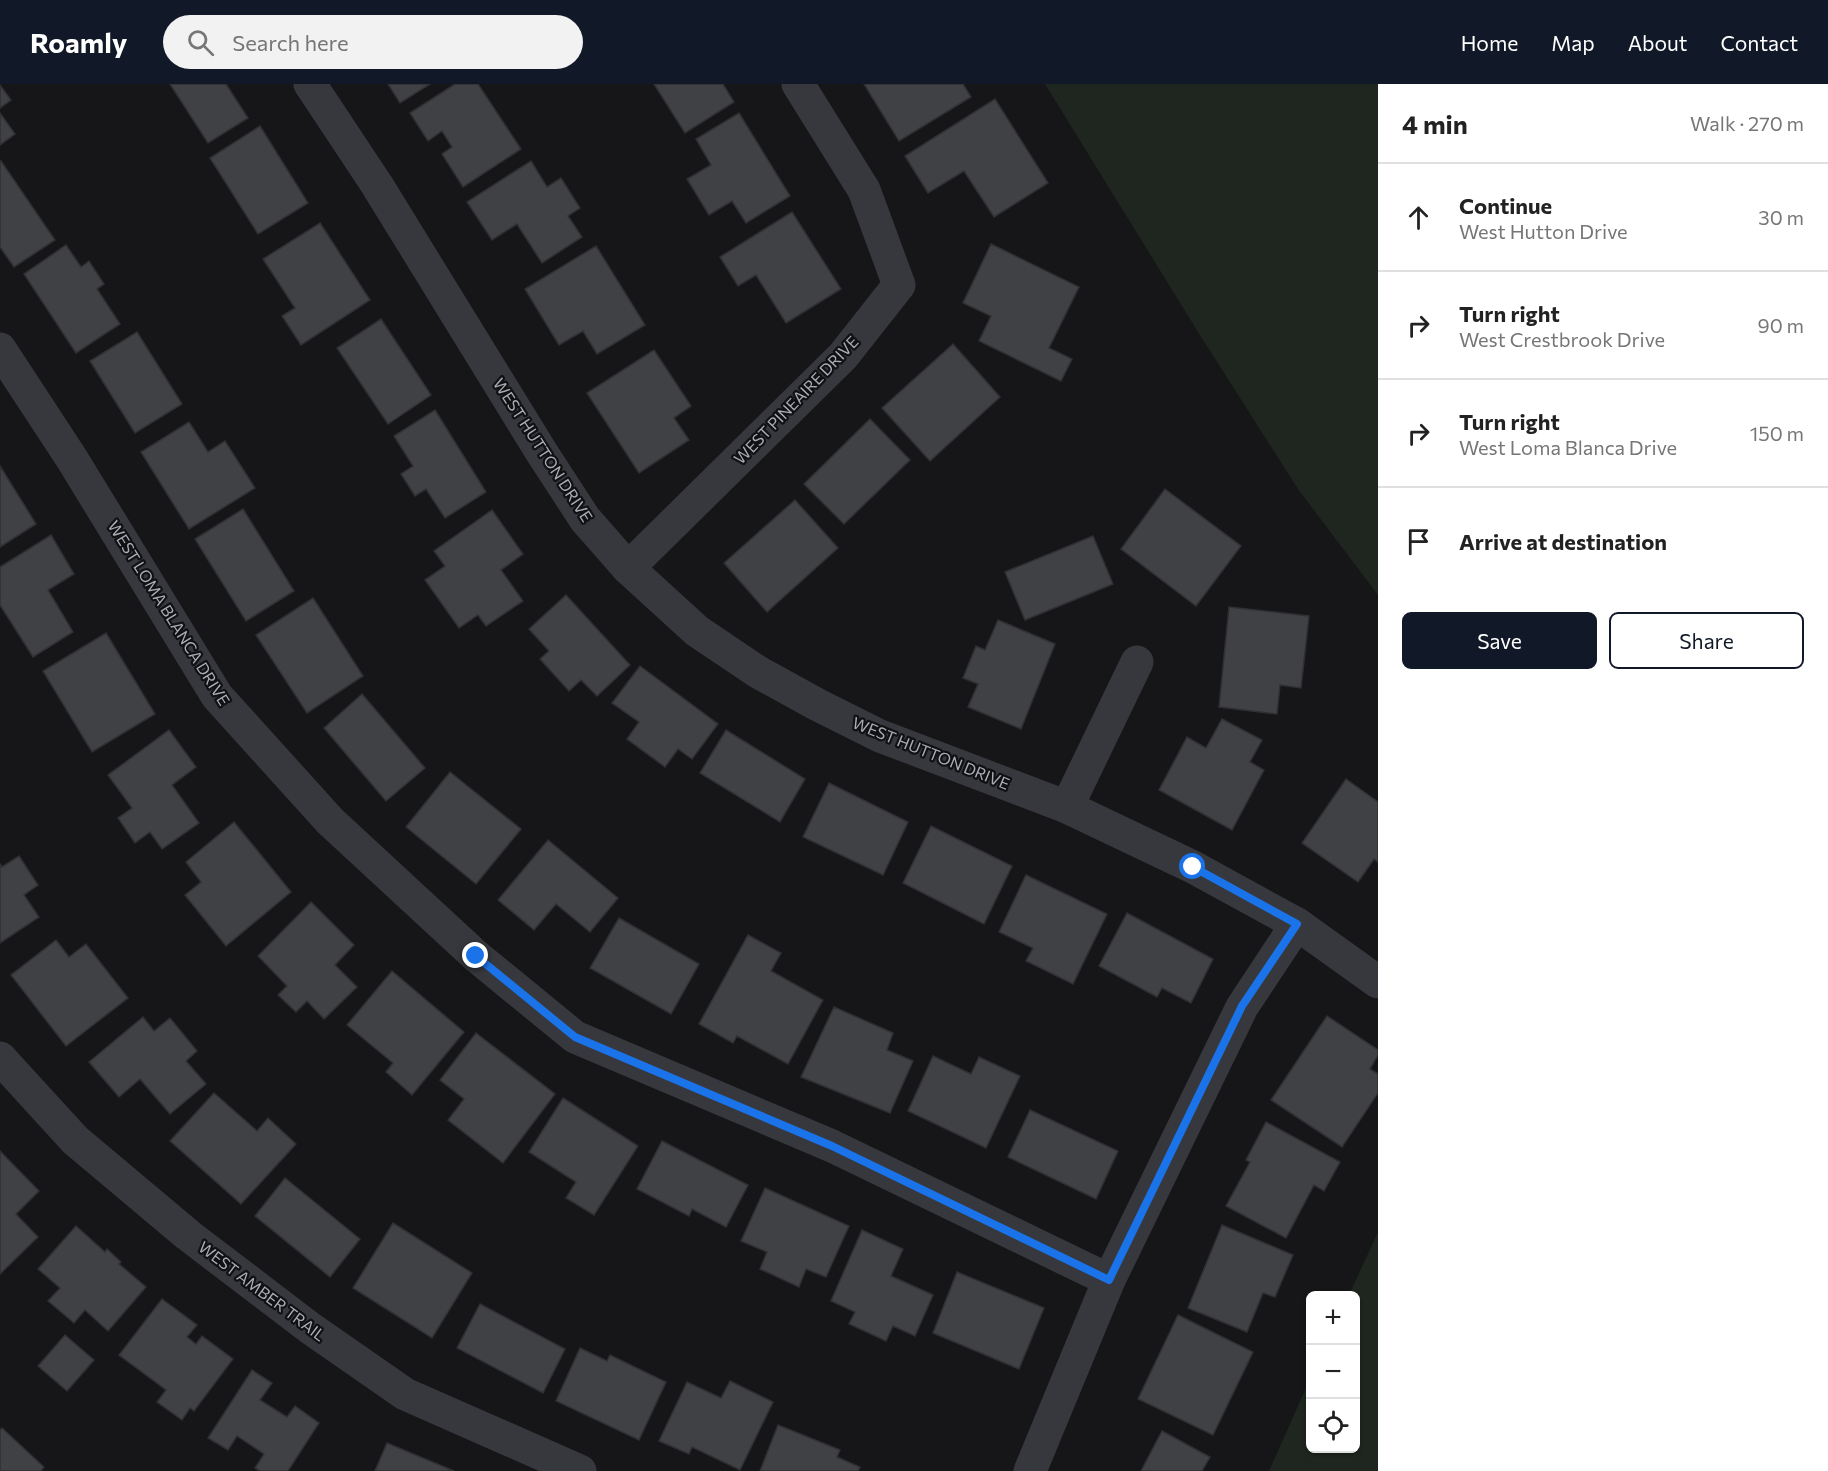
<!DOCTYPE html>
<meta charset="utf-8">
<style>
:root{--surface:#fff;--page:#f2f2f2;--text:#222;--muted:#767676;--line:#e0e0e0;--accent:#111827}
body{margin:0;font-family:Commissioner,sans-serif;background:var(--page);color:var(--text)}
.controls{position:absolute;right:18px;bottom:18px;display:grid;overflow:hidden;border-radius:9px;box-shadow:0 2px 4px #0004}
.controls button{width:54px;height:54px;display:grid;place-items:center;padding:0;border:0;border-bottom:2px solid var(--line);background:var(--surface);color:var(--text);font:30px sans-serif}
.stop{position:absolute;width:18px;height:18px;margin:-14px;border:4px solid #1a73e8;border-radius:50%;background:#fff}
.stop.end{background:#1a73e8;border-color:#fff;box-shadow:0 2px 6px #0008}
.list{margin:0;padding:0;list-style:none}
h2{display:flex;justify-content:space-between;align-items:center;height:78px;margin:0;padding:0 24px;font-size:26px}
h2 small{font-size:20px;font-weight:400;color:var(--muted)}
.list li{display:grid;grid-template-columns:39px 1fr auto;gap:18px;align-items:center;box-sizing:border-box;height:108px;padding:0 24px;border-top:2px solid var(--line)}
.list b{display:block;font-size:22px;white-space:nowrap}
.list p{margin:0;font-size:20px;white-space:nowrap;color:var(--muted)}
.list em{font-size:20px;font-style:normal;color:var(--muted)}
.actions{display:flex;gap:12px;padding:18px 24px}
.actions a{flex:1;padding:14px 0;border:2px solid var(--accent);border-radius:9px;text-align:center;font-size:21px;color:var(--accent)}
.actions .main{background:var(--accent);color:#fff}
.icon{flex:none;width:33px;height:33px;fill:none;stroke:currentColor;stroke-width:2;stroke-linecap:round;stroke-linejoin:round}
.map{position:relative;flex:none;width:1378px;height:1387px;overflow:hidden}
header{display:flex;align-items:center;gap:36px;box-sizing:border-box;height:84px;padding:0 30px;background:var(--accent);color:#fff}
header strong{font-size:28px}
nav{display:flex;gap:33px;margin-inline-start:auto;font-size:21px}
.search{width:420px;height:54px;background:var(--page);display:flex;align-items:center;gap:15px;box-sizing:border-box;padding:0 21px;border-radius:33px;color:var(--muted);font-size:22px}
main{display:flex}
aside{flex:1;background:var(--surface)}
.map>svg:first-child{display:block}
.green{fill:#1e261f}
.building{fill:#404145;stroke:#303034;stroke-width:1.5}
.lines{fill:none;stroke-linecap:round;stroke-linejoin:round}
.minor{stroke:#37383d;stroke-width:33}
.route{stroke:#1a73e8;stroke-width:8}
.labels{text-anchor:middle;stroke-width:4.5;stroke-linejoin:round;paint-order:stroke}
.street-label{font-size:16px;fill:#a8adb8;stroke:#111113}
</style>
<header>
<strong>Roamly</strong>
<div class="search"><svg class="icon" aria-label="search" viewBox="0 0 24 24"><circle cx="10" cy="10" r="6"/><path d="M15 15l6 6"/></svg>Search here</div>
<nav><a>Home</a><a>Map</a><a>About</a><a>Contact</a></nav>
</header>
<main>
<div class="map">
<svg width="1378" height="1387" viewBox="0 0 1378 1387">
<rect width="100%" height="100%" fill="#161618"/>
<g class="green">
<path d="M 1045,0 L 1378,0 L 1378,511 L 1298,405 L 1198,248 Z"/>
<path d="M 1378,1148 L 1378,1387 L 1269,1387 L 1310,1295 L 1310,1364 L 1356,1364 L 1356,1212 L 1349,1211 Z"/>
</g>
<g class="building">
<path d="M 170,0 L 226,0 L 248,34 L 208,59 Z"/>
<path d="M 388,0 L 430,0 L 400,19 Z"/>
<path d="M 455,0 L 478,0 L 521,65 L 463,103 L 442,70 L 452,63 L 442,47 L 428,57 L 410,29 Z"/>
<path d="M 654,0 L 723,0 L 734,18 L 685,49 Z"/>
<path d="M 864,0 L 963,0 L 971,13 L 899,57 Z"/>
<path d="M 0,1 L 11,16 L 0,24 Z"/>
<path d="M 995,15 L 1048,99 L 994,133 L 964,87 L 928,109 L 905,72 Z"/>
<path d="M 0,29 L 15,50 L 0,61 Z"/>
<path d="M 739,29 L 790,112 L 746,139 L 732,117 L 709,131 L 687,95 L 711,81 L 696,55 Z"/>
<path d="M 260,42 L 308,119 L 258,150 L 210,74 Z"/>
<path d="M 0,77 L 1,77 L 55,156 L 14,183 L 0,163 Z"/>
<path d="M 531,77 L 547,103 L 561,94 L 580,124 L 568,132 L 582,153 L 542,179 L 517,140 L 492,156 L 467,118 Z"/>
<path d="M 792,128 L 841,205 L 786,239 L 756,191 L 738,202 L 720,173 Z"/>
<path d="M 320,139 L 370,216 L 301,261 L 282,232 L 295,224 L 263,175 Z"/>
<path d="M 991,160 L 1079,203 L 1049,264 L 1072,275 L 1061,297 L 979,257 L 991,232 L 963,219 Z"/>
<path d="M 66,161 L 81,183 L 89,177 L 104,200 L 97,205 L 120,240 L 76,269 L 24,190 Z"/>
<path d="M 596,162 L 645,241 L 597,270 L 583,247 L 559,261 L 525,205 Z"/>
<path d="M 381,235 L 431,311 L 388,340 L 337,264 Z"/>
<path d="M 137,248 L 182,320 L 135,349 L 90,277 Z"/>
<path d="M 953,260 L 1000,313 L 930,377 L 882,324 Z"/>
<path d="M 654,266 L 691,322 L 674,334 L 689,356 L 639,389 L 587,309 Z"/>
<path d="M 435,326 L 486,408 L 445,434 L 426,405 L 415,412 L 401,390 L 413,382 L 394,352 Z"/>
<path d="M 870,335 L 910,376 L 844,440 L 804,400 Z"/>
<path d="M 189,338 L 208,368 L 225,357 L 255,404 L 189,445 L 141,368 Z"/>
<path d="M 0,382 L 36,440 L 0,463 Z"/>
<path d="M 1165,405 L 1241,462 L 1196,522 L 1121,465 Z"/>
<path d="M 795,416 L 838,464 L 767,528 L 724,479 Z"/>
<path d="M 243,425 L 294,507 L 246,537 L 195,455 Z"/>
<path d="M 492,426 L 523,470 L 501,486 L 523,517 L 486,542 L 478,531 L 459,544 L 425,496 L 445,482 L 434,467 Z"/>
<path d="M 51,451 L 74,490 L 48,506 L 73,548 L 33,573 L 0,521 L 0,483 Z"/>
<path d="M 1093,452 L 1113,500 L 1025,536 L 1005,488 Z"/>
<path d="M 566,511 L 630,581 L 597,612 L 581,596 L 569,607 L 540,575 L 549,567 L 529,545 Z"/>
<path d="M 313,514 L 363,592 L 307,629 L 256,551 Z"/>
<path d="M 1229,523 L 1309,532 L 1301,604 L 1280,601 L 1277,630 L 1219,623 Z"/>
<path d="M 998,536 L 1055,560 L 1021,645 L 968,623 L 978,600 L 963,594 L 976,562 L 985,566 Z"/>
<path d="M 106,549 L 155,630 L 92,668 L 43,587 Z"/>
<path d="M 640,582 L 718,640 L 692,675 L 678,665 L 665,683 L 627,655 L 639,638 L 612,619 Z"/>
<path d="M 362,610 L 425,684 L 386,717 L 324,644 Z"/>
<path d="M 1222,635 L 1262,656 L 1250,678 L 1264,686 L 1232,746 L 1159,706 L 1187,653 L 1206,664 Z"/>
<path d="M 169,646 L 196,683 L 172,701 L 199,739 L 162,765 L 150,748 L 135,759 L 118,734 L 132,724 L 108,691 Z"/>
<path d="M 726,646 L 805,695 L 780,738 L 700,689 Z"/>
<path d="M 450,688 L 521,745 L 476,800 L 406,743 Z"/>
<path d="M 1346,695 L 1378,718 L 1378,778 L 1374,775 L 1358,798 L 1302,759 Z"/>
<path d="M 829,699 L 908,738 L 883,791 L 803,753 Z"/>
<path d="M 234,738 L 291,808 L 226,862 L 185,811 L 201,798 L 186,778 Z"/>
<path d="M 931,742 L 1012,782 L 984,840 L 903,799 Z"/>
<path d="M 548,756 L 618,814 L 590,848 L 556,820 L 534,846 L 498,816 Z"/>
<path d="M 19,772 L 38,801 L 24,811 L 39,833 L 0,859 L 0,780 L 2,783 Z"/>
<path d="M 1026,791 L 1107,830 L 1073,900 L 1026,877 L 1033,864 L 999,848 Z"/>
<path d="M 311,818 L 354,861 L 335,881 L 357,903 L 324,935 L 307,917 L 296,928 L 278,911 L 287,902 L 258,872 Z"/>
<path d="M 1127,829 L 1213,875 L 1191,919 L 1162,904 L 1157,913 L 1099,882 Z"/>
<path d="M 619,834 L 699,880 L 671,930 L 590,884 Z"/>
<path d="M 748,851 L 781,869 L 771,887 L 823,916 L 788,980 L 737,952 L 733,959 L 699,940 Z"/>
<path d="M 56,856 L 69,873 L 86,860 L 128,914 L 66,962 L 11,891 Z"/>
<path d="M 392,887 L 464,948 L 412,1011 L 386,988 L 393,979 L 347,941 Z"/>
<path d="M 834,923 L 893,949 L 887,966 L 913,977 L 890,1029 L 801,993 Z"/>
<path d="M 1327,932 L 1378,966 L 1378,971 L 1370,985 L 1378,990 L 1378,1009 L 1342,1063 L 1271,1016 Z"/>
<path d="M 143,933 L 154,947 L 170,934 L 197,967 L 186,977 L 206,1000 L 170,1030 L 140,995 L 119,1013 L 89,978 Z"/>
<path d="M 476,949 L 555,1010 L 503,1079 L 448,1036 L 464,1015 L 440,996 Z"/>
<path d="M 933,972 L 971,990 L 979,973 L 1020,992 L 986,1064 L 908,1027 Z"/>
<path d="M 214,1009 L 257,1047 L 268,1034 L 296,1060 L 241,1120 L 170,1057 Z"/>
<path d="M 563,1014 L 638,1062 L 594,1131 L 566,1114 L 576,1098 L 529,1068 Z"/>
<path d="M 1030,1026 L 1118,1067 L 1096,1115 L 1008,1073 Z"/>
<path d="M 1266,1038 L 1340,1078 L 1324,1107 L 1314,1101 L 1286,1154 L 1226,1122 L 1250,1078 L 1246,1076 Z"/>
<path d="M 662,1057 L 748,1101 L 726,1143 L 692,1125 L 689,1132 L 637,1105 Z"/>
<path d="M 0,1067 L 39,1107 L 16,1130 L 38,1153 L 0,1190 Z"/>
<path d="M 285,1094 L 360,1155 L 330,1193 L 255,1132 Z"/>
<path d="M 765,1104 L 849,1142 L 826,1193 L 806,1185 L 799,1203 L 760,1185 L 767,1168 L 741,1157 Z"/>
<path d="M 393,1139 L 472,1189 L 432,1254 L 353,1204 Z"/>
<path d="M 1222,1141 L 1293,1171 L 1275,1213 L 1263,1209 L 1247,1248 L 1188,1224 Z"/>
<path d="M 76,1142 L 105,1168 L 107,1165 L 121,1178 L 119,1180 L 146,1203 L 108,1247 L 85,1226 L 74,1239 L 48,1217 L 60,1204 L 38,1185 Z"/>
<path d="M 862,1146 L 903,1165 L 891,1192 L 933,1211 L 915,1252 L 893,1242 L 886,1257 L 849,1240 L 855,1228 L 831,1217 Z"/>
<path d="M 957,1188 L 1044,1224 L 1019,1285 L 933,1249 Z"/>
<path d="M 162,1215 L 197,1241 L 187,1253 L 196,1260 L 202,1252 L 233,1275 L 194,1327 L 190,1324 L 182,1336 L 157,1318 L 166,1306 L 119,1271 Z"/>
<path d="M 480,1220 L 565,1265 L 543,1309 L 457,1264 Z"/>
<path d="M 1178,1231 L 1253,1268 L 1213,1351 L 1138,1315 Z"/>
<path d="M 65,1251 L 94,1276 L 67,1307 L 38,1282 Z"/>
<path d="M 580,1264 L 607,1277 L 610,1271 L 666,1298 L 639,1356 L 556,1317 Z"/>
<path d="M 252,1286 L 272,1299 L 260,1316 L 287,1333 L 295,1322 L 319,1339 L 288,1387 L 260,1387 L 255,1384 L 264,1370 L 237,1352 L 228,1366 L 208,1354 Z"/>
<path d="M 730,1297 L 773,1318 L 740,1386 L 692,1363 L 689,1370 L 659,1357 L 687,1298 L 721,1314 Z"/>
<path d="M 778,1341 L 840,1366 L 837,1373 L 860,1383 L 858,1387 L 760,1387 Z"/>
<path d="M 2,1344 L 44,1383 L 41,1387 L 0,1387 L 0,1346 Z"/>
<path d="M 1162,1347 L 1210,1373 L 1202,1387 L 1141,1387 Z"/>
<path d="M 387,1359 L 454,1387 L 375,1387 Z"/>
</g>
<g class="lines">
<g class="minor">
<path d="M 310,0 L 377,101 L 542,369 L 585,435 L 628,484 L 697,547 L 758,588 L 818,621 L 880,652 L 1067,723 L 1193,783 L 1297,840 L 1378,898"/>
<path d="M 0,265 L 72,375 L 217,612 L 330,737 L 476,872 L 575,953 L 832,1062 L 1109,1196"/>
<path d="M 628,484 L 843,272 L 899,201 L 864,106 L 798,0"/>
<path d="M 1067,723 L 1137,578"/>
<path d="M 0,974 L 75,1056 L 188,1151 L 310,1244 L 405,1310 L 580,1387"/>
<path d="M 1030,1387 L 1109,1196 L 1242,923 L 1297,840"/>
</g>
</g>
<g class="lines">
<path class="route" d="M 476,872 L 575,953 L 832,1062 L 1109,1196 L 1242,922 L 1297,840 L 1193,783"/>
</g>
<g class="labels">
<g class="street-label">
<text transform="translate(796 316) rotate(-46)" y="6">WEST PINEAIRE DRIVE</text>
<text transform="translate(543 366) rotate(57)" y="6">WEST HUTTON DRIVE</text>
<text transform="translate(169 529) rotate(58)" y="6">WEST LOMA BLANCA DRIVE</text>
<text transform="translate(931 669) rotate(22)" y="6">WEST HUTTON DRIVE</text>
<text transform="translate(262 1207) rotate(37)" y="6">WEST AMBER TRAIL</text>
</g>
</g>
</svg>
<div class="controls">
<button>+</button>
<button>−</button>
<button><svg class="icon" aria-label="locate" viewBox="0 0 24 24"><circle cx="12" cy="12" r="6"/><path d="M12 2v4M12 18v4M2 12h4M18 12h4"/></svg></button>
</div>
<div class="stop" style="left:1193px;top:783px"></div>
<div class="stop end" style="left:476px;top:872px"></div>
</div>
<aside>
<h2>4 min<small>Walk · 270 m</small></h2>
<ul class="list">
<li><svg class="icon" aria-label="ahead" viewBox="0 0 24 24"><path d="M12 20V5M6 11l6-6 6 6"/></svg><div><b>Continue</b><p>West Hutton Drive</p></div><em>30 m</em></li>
<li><svg class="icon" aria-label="right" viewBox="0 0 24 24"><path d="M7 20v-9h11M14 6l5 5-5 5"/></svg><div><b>Turn right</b><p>West Crestbrook Drive</p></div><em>90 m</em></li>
<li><svg class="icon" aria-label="right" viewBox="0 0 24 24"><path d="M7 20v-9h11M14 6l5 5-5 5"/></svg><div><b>Turn right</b><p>West Loma Blanca Drive</p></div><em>150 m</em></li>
<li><svg class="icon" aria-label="arrive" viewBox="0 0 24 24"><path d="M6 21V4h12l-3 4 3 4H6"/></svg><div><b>Arrive at destination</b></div></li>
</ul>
<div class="actions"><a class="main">Save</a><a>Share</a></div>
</aside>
</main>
